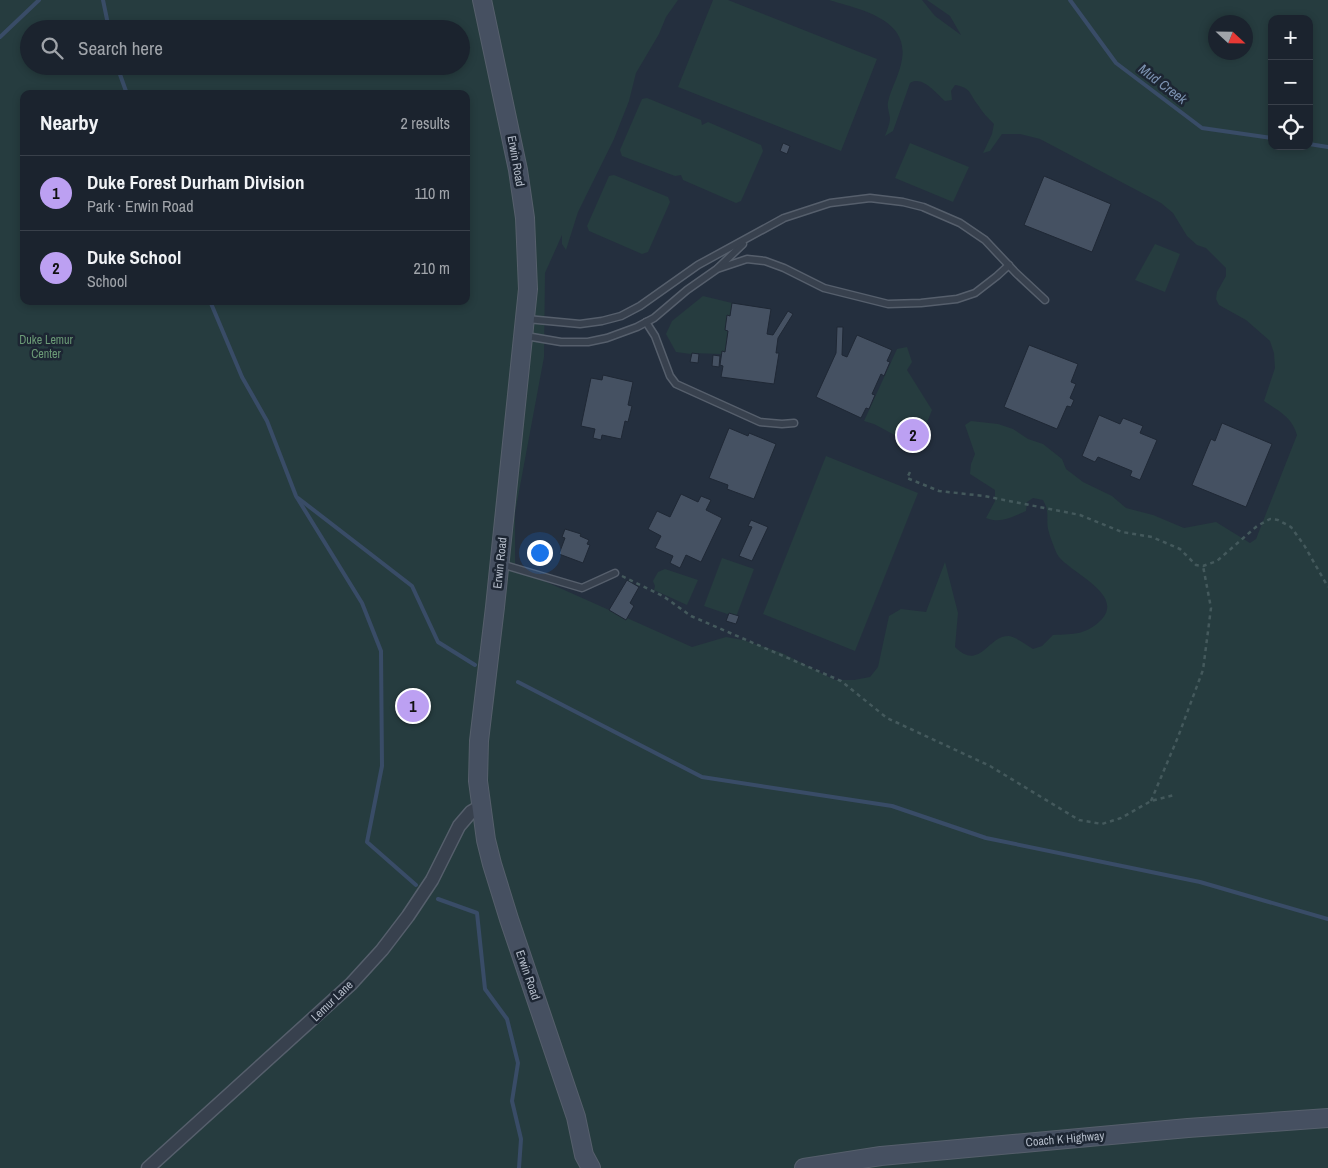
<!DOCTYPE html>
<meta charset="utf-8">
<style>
:root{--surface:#1b232e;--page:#242b36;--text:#f1f3f6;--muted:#a0a4aa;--line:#39404a;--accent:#bca0f2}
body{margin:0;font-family:"Archivo Narrow",sans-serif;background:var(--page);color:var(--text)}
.controls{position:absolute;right:15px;top:15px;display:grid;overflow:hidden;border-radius:10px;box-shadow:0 2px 8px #0003}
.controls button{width:45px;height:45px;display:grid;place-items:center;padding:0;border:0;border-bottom:1px solid var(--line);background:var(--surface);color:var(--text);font:25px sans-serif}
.compass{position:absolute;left:1208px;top:15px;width:45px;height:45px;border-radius:50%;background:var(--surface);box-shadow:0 2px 8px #0003;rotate:112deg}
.you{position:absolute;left:539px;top:552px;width:18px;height:18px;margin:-12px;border:4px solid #fff;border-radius:50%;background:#1a73e8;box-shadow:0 0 0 8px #1a73e833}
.badge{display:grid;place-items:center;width:32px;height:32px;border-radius:50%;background:var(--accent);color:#111;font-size:16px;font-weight:700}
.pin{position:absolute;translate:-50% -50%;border:2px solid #fff;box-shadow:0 1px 5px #0006}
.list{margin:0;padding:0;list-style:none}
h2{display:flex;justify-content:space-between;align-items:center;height:65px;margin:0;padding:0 20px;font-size:21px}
h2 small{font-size:16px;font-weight:400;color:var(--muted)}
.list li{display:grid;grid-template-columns:32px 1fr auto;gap:15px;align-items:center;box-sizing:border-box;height:75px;padding:0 20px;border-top:1px solid var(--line)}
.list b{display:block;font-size:19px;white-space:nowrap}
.list p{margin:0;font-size:16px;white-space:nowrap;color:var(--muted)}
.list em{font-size:16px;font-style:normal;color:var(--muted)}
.icon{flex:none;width:28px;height:28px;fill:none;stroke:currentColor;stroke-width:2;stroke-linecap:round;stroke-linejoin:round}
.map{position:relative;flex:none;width:1328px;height:1168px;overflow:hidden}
.search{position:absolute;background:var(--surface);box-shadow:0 2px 8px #0003;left:20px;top:20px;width:450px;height:55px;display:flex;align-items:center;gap:12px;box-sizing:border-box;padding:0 18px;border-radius:28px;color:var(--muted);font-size:19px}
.panel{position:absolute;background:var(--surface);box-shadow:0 2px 8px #0003;left:20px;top:90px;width:450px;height:215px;border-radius:10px}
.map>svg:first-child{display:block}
.green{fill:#263c3f;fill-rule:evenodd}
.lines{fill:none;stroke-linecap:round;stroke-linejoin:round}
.stream{stroke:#394c67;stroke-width:4}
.building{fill:#455162;stroke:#1f2835}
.lane-casing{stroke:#565f6c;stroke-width:9}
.street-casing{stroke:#565f6c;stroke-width:15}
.secondary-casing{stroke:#565f6c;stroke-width:20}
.path{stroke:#44595c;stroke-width:2.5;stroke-dasharray:4 4;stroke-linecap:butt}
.lane{stroke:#38414e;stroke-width:6}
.street{stroke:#38414e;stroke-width:12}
.secondary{stroke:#465061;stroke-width:18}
.labels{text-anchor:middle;stroke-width:5;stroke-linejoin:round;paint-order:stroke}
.street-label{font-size:12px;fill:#b4bcc9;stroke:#1d2633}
.park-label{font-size:12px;fill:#6b9a76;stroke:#1d2633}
.water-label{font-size:14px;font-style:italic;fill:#7c92b1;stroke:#1d2633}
</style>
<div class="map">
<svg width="1328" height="1168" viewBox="0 0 1328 1168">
<rect width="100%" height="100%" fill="#242f3e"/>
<g class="green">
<path d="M 0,0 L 678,0 L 666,17 L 659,34 L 636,73 L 629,101 L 614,139 L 578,212 L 566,250 L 562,244 L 562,235 L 545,273 L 544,357 L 515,513 L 515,568 L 692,647 L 726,637 L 743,640 L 782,653 L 835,680 L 854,680 L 870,677 L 878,667 L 889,616 L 901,609 L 926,612 L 945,562 L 958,613 L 955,647 C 980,672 988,635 1009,636 C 1016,637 1026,645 1033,649 L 1042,646 L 1053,635 C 1074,634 1087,635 1102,619 C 1125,593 1066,571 1057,554 C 1054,547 1050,537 1048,529 C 1046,516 1050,513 1043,500 L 1033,498 L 1027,502 L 1026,511 C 1012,517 1001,524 986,518 L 995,501 L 995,490 L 970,474 L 971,464 L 975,454 L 965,425 L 971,421 L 998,424 L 1013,429 L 1028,439 L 1043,444 L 1062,459 L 1066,469 L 1083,482 L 1112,496 L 1126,508 L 1153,515 L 1184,528 L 1216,522 L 1250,543 L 1256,539 L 1297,435 C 1292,417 1279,411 1264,401 L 1275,368 L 1274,353 L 1270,341 L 1246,320 L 1219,305 L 1216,299 L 1217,292 L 1226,276 L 1226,268 L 1206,248 L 1197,245 L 1187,236 L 1173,213 L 1161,203 L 1040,139 L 1020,134 L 1002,134 L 990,151 L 983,153 L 992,134 L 994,124 C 988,118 982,112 978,105 C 969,94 972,88 955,85 L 951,91 L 952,100 L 945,101 C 936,93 922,75 910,83 L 893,131 L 885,136 C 887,130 890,124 890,118 C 889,112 887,107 888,102 C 891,88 900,74 902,59 C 909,18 858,9 829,0 L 922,0 L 935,16 L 961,35 L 950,16 L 927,0 L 1328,0 L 1328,1168 L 0,1168 ZM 1272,19 L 1309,19 L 1309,146 L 1272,146 ZM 1216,22 L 1246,22 L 1246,52 L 1216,52 ZM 29,29 L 461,29 L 461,66 L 29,66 ZM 24,94 L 466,94 L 466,301 L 24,301 Z"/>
<path d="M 713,0 L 728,0 L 877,59 L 841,151 L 678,87 Z"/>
<path d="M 647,98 L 701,120 L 702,125 L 708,122 L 761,145 L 763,151 L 741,201 L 736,203 L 683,180 L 681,175 L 675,176 L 622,156 L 620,150 L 642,99 Z"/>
<path d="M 910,143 L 969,167 L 953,202 L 895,178 Z"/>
<path d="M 614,175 L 668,197 L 670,202 L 648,252 L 642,254 L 589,231 L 587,226 L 609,176 Z"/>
<path d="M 1155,244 L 1180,254 L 1165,292 L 1135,280 Z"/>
<path d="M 703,296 L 732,303 L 730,316 L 727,316 L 725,330 L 728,331 L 725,352 L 722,351 L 722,354 L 692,353 L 691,354 L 676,352 L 666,334 L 672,321 Z"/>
<path d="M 907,347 L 912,362 L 907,370 L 932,410 L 917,447 L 874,424 L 864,421 L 897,349 Z"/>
<path d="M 826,456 L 918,493 L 855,651 L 763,614 Z"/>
<path d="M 722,558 L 754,569 L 736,617 L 704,606 Z"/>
<path d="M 665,569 L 698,580 L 687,605 L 654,590 L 655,586 L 653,581 L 658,572 Z"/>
</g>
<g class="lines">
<g class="stream">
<path d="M 103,0 L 109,29"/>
<path d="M 1070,0 L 1116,63 L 1202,128 L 1272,138"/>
<path d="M 0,37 L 39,0"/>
<path d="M 117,66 L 127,94"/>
<path d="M 1309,144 L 1328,147"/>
<path d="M 210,301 L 242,377 L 267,421 L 296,496 L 362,603 L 381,651 L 382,766 L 367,842 L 416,885"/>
<path d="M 298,498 L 412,586 L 438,642 L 475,665"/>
<path d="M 518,682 L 702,777 L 892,806 L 986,838 L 1200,882 L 1328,919"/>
<path d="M 438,899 L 477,913 L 485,989 L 507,1019 L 518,1063 L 512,1101 L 521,1139 L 519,1168"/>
</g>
</g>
<g class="building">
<path d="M 783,143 L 790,146 L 787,154 L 780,151 Z"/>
<path d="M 1044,176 L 1111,204 L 1092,252 L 1024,225 Z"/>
<path d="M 732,303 L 771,309 L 767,334 L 773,335 L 788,311 L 793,314 L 778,338 L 776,353 L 779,353 L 774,384 L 721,377 L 723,366 L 720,365 L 722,351 L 725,352 L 728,331 L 725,330 L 727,315 L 730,316 Z"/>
<path d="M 837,327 L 843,327 L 842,355 L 847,357 L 857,335 L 892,350 L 887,361 L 890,362 L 884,376 L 881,374 L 872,394 L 875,395 L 869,409 L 866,408 L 861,418 L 816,397 L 836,353 Z"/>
<path d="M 1029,345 L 1078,364 L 1071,382 L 1076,384 L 1070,398 L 1074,400 L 1071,407 L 1067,406 L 1057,429 L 1004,407 Z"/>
<path d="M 692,353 L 699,354 L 698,363 L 690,362 Z"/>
<path d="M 713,355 L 720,356 L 719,367 L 712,366 Z"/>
<path d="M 603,375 L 633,382 L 628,405 L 632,406 L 628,422 L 625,421 L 621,439 L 602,435 L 601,440 L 593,438 L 595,429 L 581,426 L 591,378 L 602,380 Z"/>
<path d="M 1099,415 L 1120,424 L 1123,418 L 1143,426 L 1140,433 L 1157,440 L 1140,480 L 1130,476 L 1132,471 L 1098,457 L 1095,462 L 1082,456 Z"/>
<path d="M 1222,423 L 1272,444 L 1246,507 L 1192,485 L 1211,439 L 1215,441 Z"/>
<path d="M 729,428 L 748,436 L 749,433 L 776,444 L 754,499 L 727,489 L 728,485 L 709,478 Z"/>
<path d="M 681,494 L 698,502 L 701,496 L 711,500 L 706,510 L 722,518 L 701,562 L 686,555 L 680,568 L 670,563 L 673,556 L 655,548 L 661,536 L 648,529 L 657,511 L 670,517 Z"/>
<path d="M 751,520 L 768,527 L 752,561 L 739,556 L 752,527 L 748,526 Z"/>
<path d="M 565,529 L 581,534 L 580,536 L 589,540 L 587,544 L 590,545 L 583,563 L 559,554 L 565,538 L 562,537 Z"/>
<path d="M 627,580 L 639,587 L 630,603 L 634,606 L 626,620 L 609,610 Z"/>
<path d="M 729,613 L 739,616 L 736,624 L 726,621 Z"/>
</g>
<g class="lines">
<g class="lane-casing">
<g id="lane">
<path d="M 718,268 L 743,244"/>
<path d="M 527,319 L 580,324 L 602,321 L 621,316 L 640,306 L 698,265 L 784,218 L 830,203 L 870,198 L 903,202 L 923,207 L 960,223 L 985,240 L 1016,273 L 1045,300"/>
<path d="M 646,322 L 655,336 L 670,376 L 676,384 L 760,422 L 782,424 L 794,423"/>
<path d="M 526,336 L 561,342 L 588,342 L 607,338 L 637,327 L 654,318 L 687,290 L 717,269 L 747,259 L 765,261 L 784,268 L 824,288 L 888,304 L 921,303 L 957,299 L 975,293 L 997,276 L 1009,265"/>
<path d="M 501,564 L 582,588 L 615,573"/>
</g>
</g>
<g class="street-casing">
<path id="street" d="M 148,1168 L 351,984 L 382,950 L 408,916 L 432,880 L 459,826 L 471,812 L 481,806"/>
</g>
<g class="secondary-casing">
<g id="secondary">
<path d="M 482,0 L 518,170 L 525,218 L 528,289 L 495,607 L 479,741 L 478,781 L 486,840 L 492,864 L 509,919 L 576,1117 L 584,1155 L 591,1168"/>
<path d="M 804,1168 L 881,1156 L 1188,1128 L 1328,1118"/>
</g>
</g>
<g class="path">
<path d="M 910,472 L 907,478 L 939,491 L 984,496 L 1080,515 L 1122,532 L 1152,537 L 1180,549 L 1196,565 L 1203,566 L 1217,561 L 1257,526 L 1270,519 L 1278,520 L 1291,527 L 1304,545 L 1328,587"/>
<path d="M 622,576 L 663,596 L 691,616 L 841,681 L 887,718 L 990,766 L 1079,820 L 1102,824 L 1121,818 L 1151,801 L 1174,795"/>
<path d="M 1151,801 L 1178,737 L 1203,670 L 1211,608 L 1203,566"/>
</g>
<use href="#lane" class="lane"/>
<use href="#street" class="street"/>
<use href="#secondary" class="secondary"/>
</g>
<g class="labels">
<g class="street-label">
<text transform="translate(516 161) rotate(80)" y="4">Erwin Road</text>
<text transform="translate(500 563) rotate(-84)" y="4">Erwin Road</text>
<text transform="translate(528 975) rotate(71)" y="4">Erwin Road</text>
<text transform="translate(332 1001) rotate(-44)" y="4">Lemur Lane</text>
<text transform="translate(1065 1139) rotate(-5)" y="4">Coach K Highway</text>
</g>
<g class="park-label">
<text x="46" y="344">Duke Lemur<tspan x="46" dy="14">Center</tspan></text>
</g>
<g class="water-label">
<text transform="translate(1163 84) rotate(37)" y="5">Mud Creek</text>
</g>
</g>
</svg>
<div class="controls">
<button>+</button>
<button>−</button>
<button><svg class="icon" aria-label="locate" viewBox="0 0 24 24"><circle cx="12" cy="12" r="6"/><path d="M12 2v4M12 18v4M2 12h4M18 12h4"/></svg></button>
</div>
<svg class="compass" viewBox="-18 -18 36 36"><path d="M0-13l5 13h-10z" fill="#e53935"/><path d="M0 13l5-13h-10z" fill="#a0a4aa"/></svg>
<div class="you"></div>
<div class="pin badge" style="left:413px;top:706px">1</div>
<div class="pin badge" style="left:913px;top:435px">2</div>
<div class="search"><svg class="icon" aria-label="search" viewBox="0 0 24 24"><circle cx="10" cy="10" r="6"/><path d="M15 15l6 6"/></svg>Search here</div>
<section class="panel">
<h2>Nearby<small>2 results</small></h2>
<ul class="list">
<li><span class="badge">1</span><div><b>Duke Forest Durham Division</b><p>Park · Erwin Road</p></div><em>110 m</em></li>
<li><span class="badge">2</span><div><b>Duke School</b><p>School</p></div><em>210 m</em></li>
</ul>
</section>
</div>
